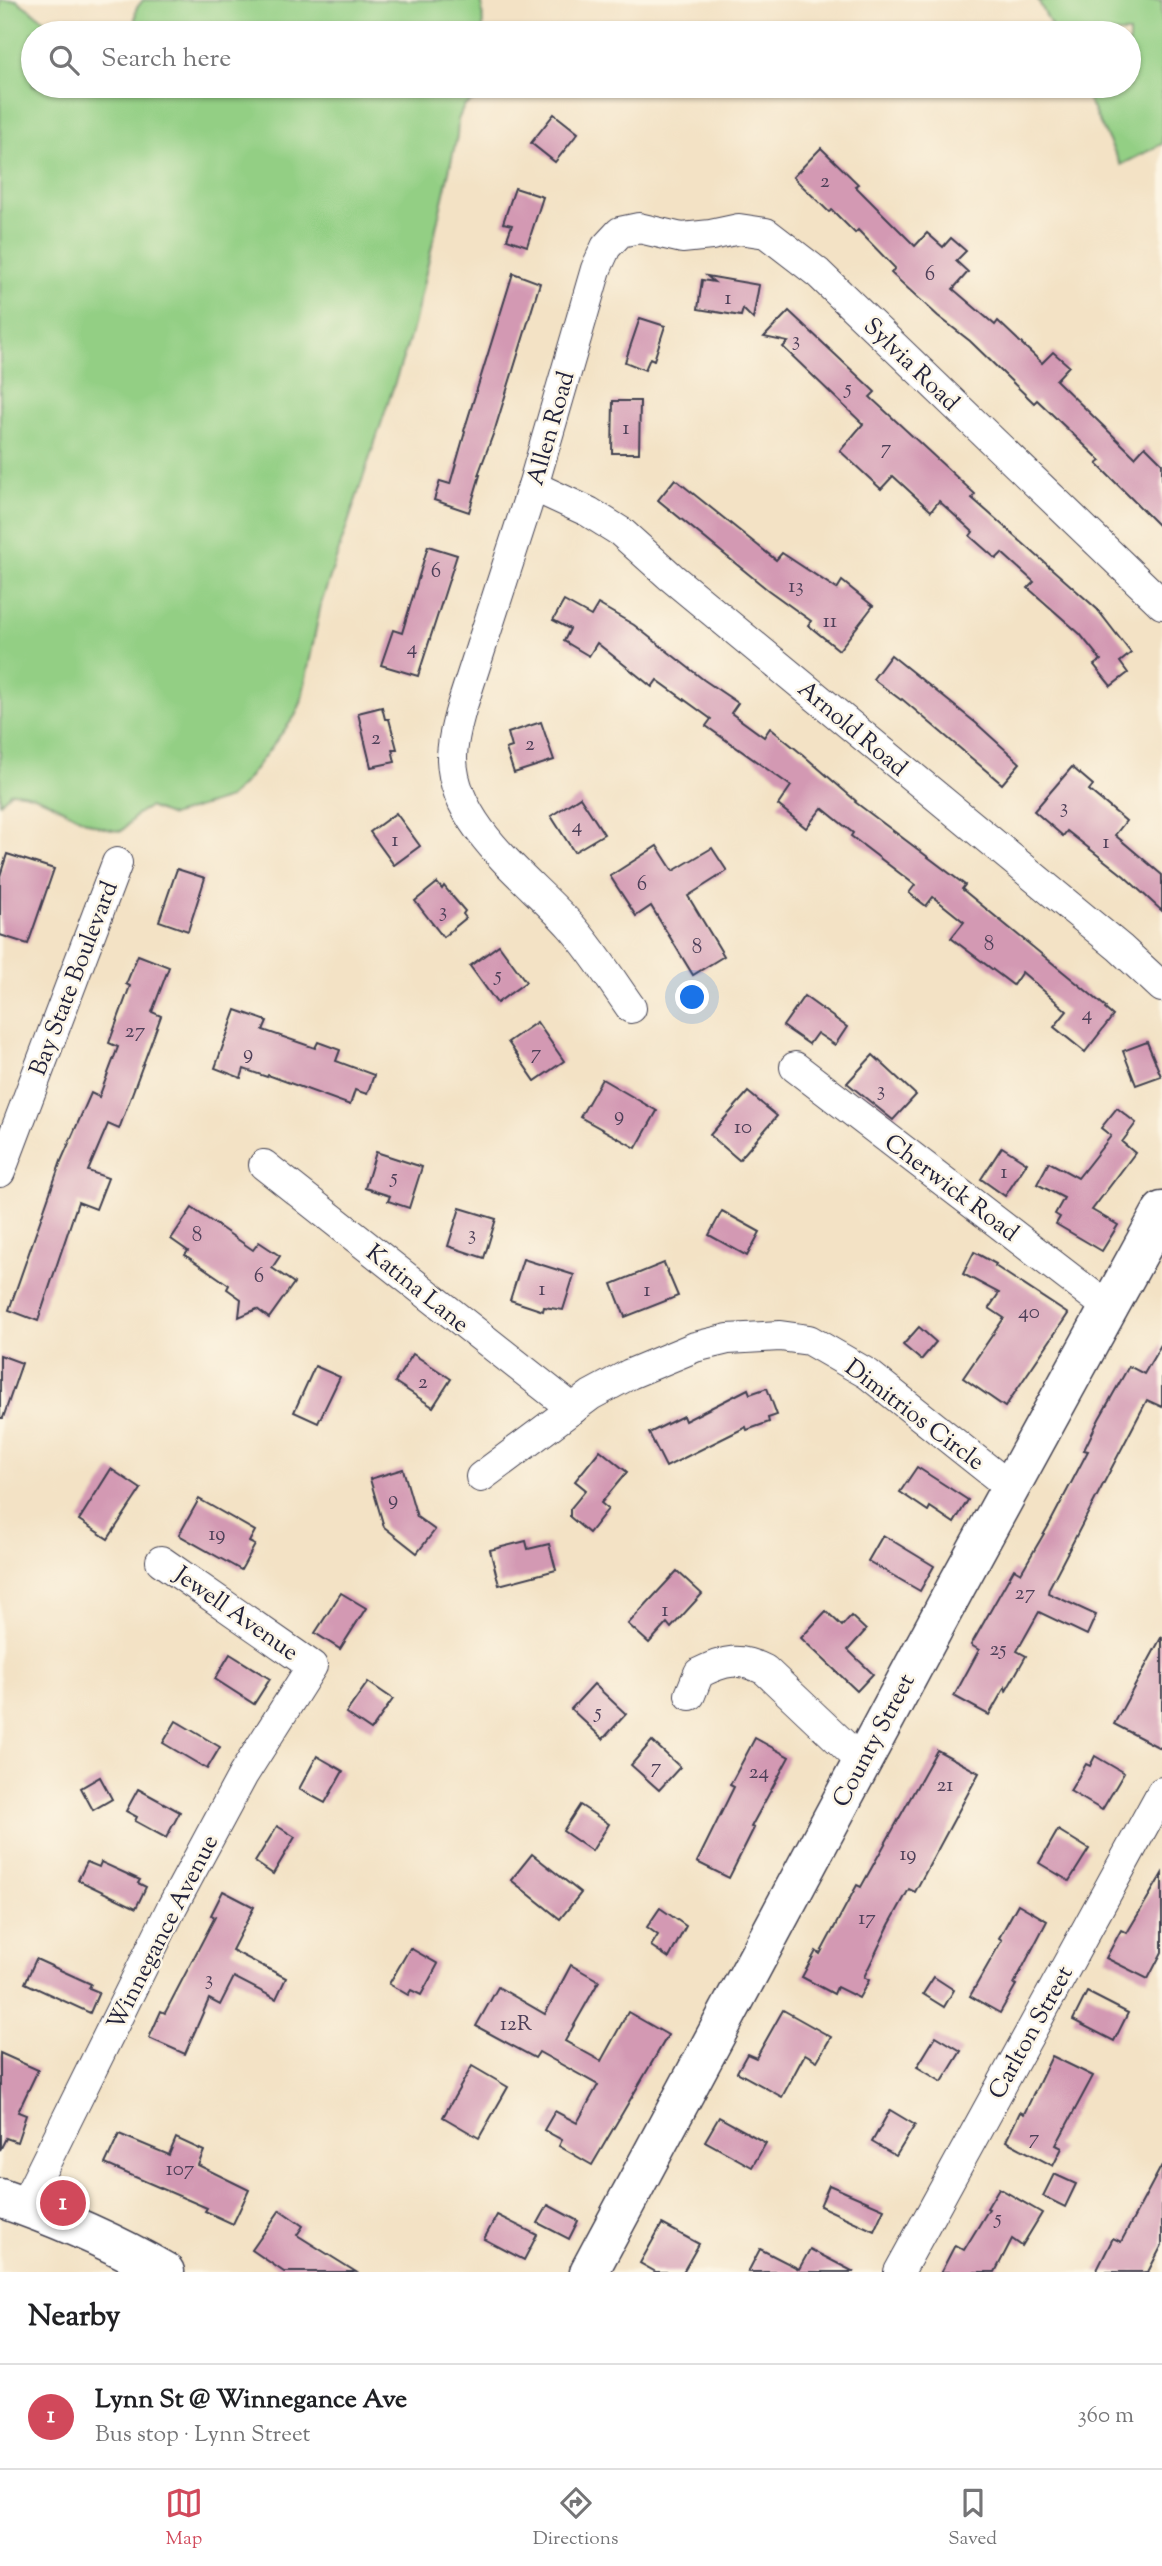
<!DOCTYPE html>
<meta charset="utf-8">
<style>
:root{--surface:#fff;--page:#f6f6f6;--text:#202124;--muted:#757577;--line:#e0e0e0;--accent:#d1495b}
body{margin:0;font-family:"Sorts Mill Goudy",serif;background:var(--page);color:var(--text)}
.you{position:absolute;left:693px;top:998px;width:24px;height:24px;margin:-18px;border:5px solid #fff;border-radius:50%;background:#1a73e8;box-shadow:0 0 0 10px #1a73e833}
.badge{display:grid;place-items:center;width:46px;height:46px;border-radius:50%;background:var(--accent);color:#fff;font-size:23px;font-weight:700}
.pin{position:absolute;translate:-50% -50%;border:4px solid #fff;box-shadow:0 2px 7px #0006}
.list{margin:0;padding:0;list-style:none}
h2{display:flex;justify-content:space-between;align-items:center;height:91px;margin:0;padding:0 28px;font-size:30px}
h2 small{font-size:23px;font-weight:400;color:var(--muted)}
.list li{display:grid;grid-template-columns:46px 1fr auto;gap:21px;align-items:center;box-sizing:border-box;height:105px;padding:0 28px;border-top:2px solid var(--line)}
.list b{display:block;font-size:26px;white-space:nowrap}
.list p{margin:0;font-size:23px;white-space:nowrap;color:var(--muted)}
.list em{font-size:23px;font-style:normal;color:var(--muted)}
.icon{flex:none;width:38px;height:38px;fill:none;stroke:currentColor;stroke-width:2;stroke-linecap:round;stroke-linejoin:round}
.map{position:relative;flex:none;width:1162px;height:2272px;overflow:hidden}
.search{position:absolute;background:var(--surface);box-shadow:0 2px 5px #0004;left:21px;right:21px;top:21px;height:77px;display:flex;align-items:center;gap:18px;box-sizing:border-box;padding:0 24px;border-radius:38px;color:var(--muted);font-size:26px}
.sheet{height:196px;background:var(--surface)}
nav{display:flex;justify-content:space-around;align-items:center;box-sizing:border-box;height:98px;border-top:2px solid var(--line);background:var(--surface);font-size:19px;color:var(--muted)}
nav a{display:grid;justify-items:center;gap:4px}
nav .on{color:var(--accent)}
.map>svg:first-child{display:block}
.green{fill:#93cf84;stroke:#5a7860;stroke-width:2}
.building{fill:#d399b3}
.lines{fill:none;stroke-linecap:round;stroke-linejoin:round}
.minor-casing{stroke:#413f50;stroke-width:32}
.secondary-casing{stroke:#413f50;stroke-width:41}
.minor{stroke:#fff;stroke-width:30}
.secondary{stroke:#fff;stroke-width:38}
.labels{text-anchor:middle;stroke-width:5;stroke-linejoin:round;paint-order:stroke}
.number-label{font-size:21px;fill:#4e4059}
.street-label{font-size:24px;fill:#22223b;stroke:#fcf5e5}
</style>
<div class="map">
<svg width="1162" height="2272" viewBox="0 0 1162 2272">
<rect width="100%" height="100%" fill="#fcf5e5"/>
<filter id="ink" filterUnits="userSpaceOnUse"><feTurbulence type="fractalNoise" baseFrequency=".0143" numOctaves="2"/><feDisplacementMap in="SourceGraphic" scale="14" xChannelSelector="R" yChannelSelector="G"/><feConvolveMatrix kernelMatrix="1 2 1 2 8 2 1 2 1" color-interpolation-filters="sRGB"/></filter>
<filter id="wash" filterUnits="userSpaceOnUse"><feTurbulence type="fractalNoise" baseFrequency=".00686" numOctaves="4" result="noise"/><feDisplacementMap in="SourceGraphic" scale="28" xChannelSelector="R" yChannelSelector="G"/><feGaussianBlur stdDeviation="1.57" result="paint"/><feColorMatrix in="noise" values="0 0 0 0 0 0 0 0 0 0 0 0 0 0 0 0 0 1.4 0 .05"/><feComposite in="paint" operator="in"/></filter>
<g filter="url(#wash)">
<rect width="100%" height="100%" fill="#f3e2c5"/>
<g class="green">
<path d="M 0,0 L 16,0 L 63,33 L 33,33 L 33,86 L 486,86 L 473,101 L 464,106 L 458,120 L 457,136 L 414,325 L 321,604 L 301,703 L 295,716 L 244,783 L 229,798 L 171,816 L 149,807 L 137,814 L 122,831 C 82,830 51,792 11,792 L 0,803 Z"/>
<path d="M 143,0 L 482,0 L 483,33 L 134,33 L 136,9 Z"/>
<path d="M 1038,0 L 1162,0 L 1162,144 L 1121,165 L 1081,86 L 1129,86 L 1129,33 L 1055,33 Z"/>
</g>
<g id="blocks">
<g class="building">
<path d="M 554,114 L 578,133 L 555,162 L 531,143 Z"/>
<path d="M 821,148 L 858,184 L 855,186 L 915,246 L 927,233 L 943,247 L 951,238 L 966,251 L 956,261 L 968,272 L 953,289 L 995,325 L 998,321 L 1042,363 L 1053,352 L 1069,366 L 1056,380 L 1135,457 L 1145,446 L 1162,463 L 1162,529 L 1097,464 L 1101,461 L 1037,400 L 1034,403 L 970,341 L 938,316 L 891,273 L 895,268 L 858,230 L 855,233 L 832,210 L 829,212 L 793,177 Z"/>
<path d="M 515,188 L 543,197 L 527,246 L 507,239 L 512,225 L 503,223 Z"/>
<path d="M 513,273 L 540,283 L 495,429 L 478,475 L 480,475 L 469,512 L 434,500 L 440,481 L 450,484 L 465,432 L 464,431 Z"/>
<path d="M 707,276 L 759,285 L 753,319 L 743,309 L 741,316 L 698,309 L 702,280 L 714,282 Z"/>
<path d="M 789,311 L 875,392 L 870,397 L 975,494 L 972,498 L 1097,609 L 1131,653 L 1120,662 L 1128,673 L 1111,686 L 1094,665 L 1101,660 L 1080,634 L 1028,588 L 1034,582 L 1002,553 L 996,559 L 970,536 L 973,532 L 939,501 L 931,511 L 893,476 L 881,489 L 840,451 L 863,424 L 783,347 L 788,342 L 764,337 Z"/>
<path d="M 640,318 L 665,326 L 654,360 L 650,358 L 645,370 L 625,362 Z"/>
<path d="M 613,401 L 640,401 L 639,453 L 612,453 Z"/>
<path d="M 675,479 L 776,560 L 782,553 L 837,589 L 842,581 L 873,606 L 839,650 L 808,625 L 811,621 L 768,590 L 658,500 Z"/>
<path d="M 428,546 L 457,555 L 418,676 L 381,665 L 393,630 L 402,633 Z"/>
<path d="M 564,601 L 591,616 L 598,604 L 634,625 L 704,680 L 738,703 L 731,713 L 764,737 L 770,728 L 802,754 L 856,801 L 855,802 L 965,885 L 962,889 L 1106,1007 L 1105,1009 L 1113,1016 L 1085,1052 L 1054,1027 L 1067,1011 L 1022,972 L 1013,985 L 951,938 L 964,922 L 933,897 L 926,906 L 909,893 L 915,885 L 851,836 L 853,833 L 822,808 L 806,828 L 778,805 L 791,786 L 706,726 L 711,719 L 657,680 L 652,687 L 597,643 L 589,656 L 564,641 L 570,629 L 553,620 Z"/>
<path d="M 891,655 L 976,723 L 1020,763 L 1002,784 L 902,699 L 901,700 L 873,679 Z"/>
<path d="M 382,707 L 385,719 L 389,719 L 397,749 L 392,749 L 395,762 L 371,767 L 358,713 Z"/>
<path d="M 541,722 L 554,760 L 514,773 L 506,749 L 512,747 L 508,733 Z"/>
<path d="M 1072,767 L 1093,785 L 1089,790 L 1126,821 L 1115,835 L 1162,875 L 1162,911 L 1124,876 L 1067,831 L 1063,836 L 1034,811 Z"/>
<path d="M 580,797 L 604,834 L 574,852 L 551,816 Z"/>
<path d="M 396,813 L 420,846 L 394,865 L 370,832 Z"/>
<path d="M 657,846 L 673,871 L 712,848 L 727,871 L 688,896 L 724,956 L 693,975 L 651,906 L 636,916 L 610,876 Z"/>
<path d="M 7,854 L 54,869 L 28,944 L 0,935 L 0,876 Z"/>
<path d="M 177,869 L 205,878 L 188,931 L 159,921 Z"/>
<path d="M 437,883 L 442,889 L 444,886 L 452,896 L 465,911 L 463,914 L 466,918 L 443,937 L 415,901 Z"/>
<path d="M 499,945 L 526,982 L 497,1003 L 470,966 Z"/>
<path d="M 138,955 L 169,967 L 152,1012 L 161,1016 L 119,1129 L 108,1124 L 88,1171 L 108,1178 L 96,1209 L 78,1202 L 38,1321 L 9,1310 L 61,1161 L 91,1093 L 99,1097 L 118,1047 L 109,1043 L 130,986 L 126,984 Z"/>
<path d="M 804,996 L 847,1027 L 835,1045 L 817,1033 L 809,1044 L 783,1026 Z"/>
<path d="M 236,1010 L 267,1021 L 263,1030 L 315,1048 L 318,1042 L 340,1050 L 336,1061 L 374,1075 L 367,1094 L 355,1090 L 350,1105 L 268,1075 L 267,1077 L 244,1069 L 241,1078 L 215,1068 Z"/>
<path d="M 537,1022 L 564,1061 L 535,1081 L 508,1042 Z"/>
<path d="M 1147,1042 L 1161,1076 L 1136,1085 L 1123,1051 Z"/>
<path d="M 873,1055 L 916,1095 L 893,1120 L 847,1083 Z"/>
<path d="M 602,1079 L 657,1111 L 636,1148 L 580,1117 Z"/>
<path d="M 748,1092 L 777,1116 L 739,1160 L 710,1135 Z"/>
<path d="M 1117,1108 L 1136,1123 L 1122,1142 L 1135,1153 L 1092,1210 L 1118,1225 L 1102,1251 L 1056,1224 L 1060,1217 L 1055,1214 L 1064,1198 L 1037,1184 L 1049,1162 L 1078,1178 L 1111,1136 L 1101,1128 Z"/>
<path d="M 1002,1147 L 1027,1163 L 1005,1196 L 981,1179 Z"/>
<path d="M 376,1152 L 422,1167 L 409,1208 L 388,1201 L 390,1196 L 365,1188 Z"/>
<path d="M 192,1208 L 253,1250 L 259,1242 L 280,1256 L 272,1268 L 294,1283 L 269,1318 L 257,1309 L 239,1317 L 241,1299 L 227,1289 L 229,1285 L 185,1255 L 188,1251 L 171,1239 Z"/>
<path d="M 460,1208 L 496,1219 L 484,1258 L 448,1246 Z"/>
<path d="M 722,1211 L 760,1232 L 747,1256 L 709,1235 Z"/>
<path d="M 974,1252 L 996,1264 L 995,1266 L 1068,1314 L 1005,1407 L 963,1378 L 1004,1318 L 989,1308 L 999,1293 L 963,1274 Z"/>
<path d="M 523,1259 L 574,1275 L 563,1310 L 544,1307 L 543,1311 L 510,1300 Z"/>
<path d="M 664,1263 L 678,1296 L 625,1317 L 612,1284 Z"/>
<path d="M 919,1327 L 936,1342 L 921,1360 L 903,1345 Z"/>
<path d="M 1162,1343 L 1162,1407 L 1147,1400 L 1049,1588 L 1048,1593 L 1096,1615 L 1087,1635 L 1039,1612 L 1017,1651 L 1026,1656 L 1006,1691 L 1005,1687 L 989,1715 L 954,1696 L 979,1650 L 971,1645 L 1014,1569 L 1021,1573 L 1049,1525 L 1088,1451 L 1084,1450 L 1099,1419 L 1129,1366 L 1144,1374 Z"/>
<path d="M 413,1354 L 451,1379 L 433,1407 L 395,1382 Z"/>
<path d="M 0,1355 L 22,1363 L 3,1418 L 0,1418 Z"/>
<path d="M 315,1366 L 340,1377 L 318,1423 L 294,1412 Z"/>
<path d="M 767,1388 L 777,1415 L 768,1418 L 769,1422 L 747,1430 L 746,1427 L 666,1467 L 649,1433 L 683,1416 L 685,1421 L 748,1389 L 750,1394 Z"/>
<path d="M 600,1450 L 627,1472 L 601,1503 L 608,1509 L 589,1533 L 570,1517 L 570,1509 L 586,1490 L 575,1481 Z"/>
<path d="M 917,1467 L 968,1500 L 954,1523 L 930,1507 L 928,1511 L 900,1492 Z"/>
<path d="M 111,1469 L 141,1489 L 108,1539 L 79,1520 Z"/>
<path d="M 403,1469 L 417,1517 L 435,1530 L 417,1553 L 384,1527 L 370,1479 Z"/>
<path d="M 199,1499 L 255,1531 L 249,1542 L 255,1545 L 241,1570 L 179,1535 Z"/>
<path d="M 883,1535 L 934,1566 L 920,1591 L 868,1561 Z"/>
<path d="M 526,1541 L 528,1549 L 549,1544 L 556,1570 L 499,1585 L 490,1550 Z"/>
<path d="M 677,1571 L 702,1594 L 671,1628 L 667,1623 L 649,1643 L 628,1624 Z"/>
<path d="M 341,1593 L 366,1608 L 340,1649 L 315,1633 Z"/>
<path d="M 826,1611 L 842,1626 L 851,1616 L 866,1630 L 848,1650 L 873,1674 L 857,1691 L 801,1638 Z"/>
<path d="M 1162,1636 L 1162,1749 L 1114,1724 Z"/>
<path d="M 230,1654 L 270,1679 L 254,1704 L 215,1679 Z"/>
<path d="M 368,1682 L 393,1699 L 371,1730 L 346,1713 Z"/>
<path d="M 594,1684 L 626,1714 L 603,1739 L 571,1709 Z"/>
<path d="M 176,1721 L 220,1747 L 207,1769 L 163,1743 Z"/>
<path d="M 755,1738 L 789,1757 L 751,1827 L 754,1828 L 729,1878 L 697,1862 L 734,1787 L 730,1785 Z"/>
<path d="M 652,1741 L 680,1767 L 659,1790 L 631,1765 Z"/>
<path d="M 937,1750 L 979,1773 L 915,1892 L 909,1889 L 889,1925 L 864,1977 L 869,1980 L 859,1998 L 837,1987 L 834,1994 L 802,1977 L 816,1951 L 820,1954 L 857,1885 L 861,1887 Z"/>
<path d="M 317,1756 L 343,1771 L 325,1803 L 299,1789 Z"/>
<path d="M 1095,1756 L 1124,1773 L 1102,1810 L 1070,1791 L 1086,1764 L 1090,1766 Z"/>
<path d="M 100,1777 L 112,1799 L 93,1810 L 81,1788 Z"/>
<path d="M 138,1789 L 180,1812 L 166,1838 L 135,1821 L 137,1817 L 126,1811 Z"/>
<path d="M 580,1805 L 609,1824 L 592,1851 L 563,1831 Z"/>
<path d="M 277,1826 L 295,1837 L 273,1874 L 255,1862 Z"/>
<path d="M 1058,1830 L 1089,1849 L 1069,1881 L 1039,1863 Z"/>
<path d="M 532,1854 L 581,1893 L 560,1919 L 511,1880 Z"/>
<path d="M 87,1862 L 99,1867 L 101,1862 L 140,1880 L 138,1883 L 146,1887 L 136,1908 L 78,1880 Z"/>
<path d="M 1162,1874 L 1162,1952 L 1148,1979 L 1106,1958 L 1121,1930 L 1127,1933 Z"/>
<path d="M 223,1891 L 254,1907 L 232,1950 L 286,1978 L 276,1999 L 234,1977 L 220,2005 L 209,1999 L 185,2054 L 149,2038 L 161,2011 L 165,2013 L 215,1917 L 211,1915 Z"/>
<path d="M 1018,1904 L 1047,1921 L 1014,1984 L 1016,1985 L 1000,2013 L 970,1996 L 1002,1940 L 999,1938 Z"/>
<path d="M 660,1908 L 686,1926 L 669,1958 L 651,1946 L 658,1935 L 647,1927 Z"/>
<path d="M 410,1948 L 438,1964 L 421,1995 L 411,1990 L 408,1995 L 389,1984 Z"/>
<path d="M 36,1959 L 91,1984 L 89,1988 L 99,1992 L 90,2013 L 25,1983 Z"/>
<path d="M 571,1965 L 599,1981 L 565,2041 L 601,2061 L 628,2012 L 668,2035 L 592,2165 L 559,2146 L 562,2140 L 544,2130 L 555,2111 L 577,2123 L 598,2085 L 539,2052 L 535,2058 L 476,2026 L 498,1987 L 545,2014 Z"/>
<path d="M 934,1977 L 954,1990 L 944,2007 L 923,1994 Z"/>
<path d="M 1087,1992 L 1128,2013 L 1114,2041 L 1073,2020 Z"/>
<path d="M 783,2010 L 831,2037 L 817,2061 L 805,2054 L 782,2097 L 737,2072 L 747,2054 L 756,2058 Z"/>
<path d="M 936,2036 L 961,2051 L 942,2082 L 917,2067 Z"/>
<path d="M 0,2053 L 38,2070 L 18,2112 L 26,2115 L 17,2142 L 6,2138 L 0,2150 Z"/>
<path d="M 1052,2056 L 1093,2076 L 1056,2145 L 1062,2148 L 1053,2166 L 1006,2141 L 1020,2112 L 1024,2114 Z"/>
<path d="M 472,2066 L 508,2087 L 479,2138 L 443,2117 Z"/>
<path d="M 890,2110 L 915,2125 L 896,2156 L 872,2142 Z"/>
<path d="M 719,2117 L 766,2143 L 752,2167 L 705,2141 Z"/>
<path d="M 119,2134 L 169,2155 L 176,2138 L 204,2151 L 198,2165 L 249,2190 L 233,2224 L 205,2211 L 207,2208 L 105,2164 Z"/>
<path d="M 1162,2165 L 1162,2245 L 1148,2272 L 1096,2272 L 1113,2238 L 1121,2242 Z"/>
<path d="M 1054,2174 L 1076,2184 L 1065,2207 L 1043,2196 Z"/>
<path d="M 829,2185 L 884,2209 L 874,2231 L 820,2206 Z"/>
<path d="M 999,2188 L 1042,2213 L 1022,2246 L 1012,2239 L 995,2272 L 941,2272 L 955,2245 L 964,2250 L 989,2209 L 987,2208 Z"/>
<path d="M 548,2205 L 578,2221 L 569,2239 L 538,2223 Z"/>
<path d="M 280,2210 L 303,2226 L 297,2235 L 356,2272 L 284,2272 L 252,2250 Z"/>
<path d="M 497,2215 L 537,2235 L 524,2260 L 484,2239 Z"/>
<path d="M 662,2224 L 699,2244 L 683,2272 L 656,2272 L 640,2263 Z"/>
<path d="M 760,2249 L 799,2269 L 810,2249 L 854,2272 L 748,2272 Z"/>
</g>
</g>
</g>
<g filter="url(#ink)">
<use href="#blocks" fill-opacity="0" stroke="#413f50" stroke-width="2"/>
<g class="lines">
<g class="minor-casing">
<g id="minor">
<path d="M 533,486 L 589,512 L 621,532 L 671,577 L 1120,948 L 1162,987"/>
<path d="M 631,1008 C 612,981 593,951 571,926 C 528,878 454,828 452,759 C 452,741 457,723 462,706 L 533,486 L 596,269 L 606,247 L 620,232 L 639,228 L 682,238 L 711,235 L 739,229 L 766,233 L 818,273 L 1162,604"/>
<path d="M 795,1067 L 1109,1308"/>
<path d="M 264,1165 L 573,1409"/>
<path d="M 0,1172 L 117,863"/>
<path d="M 481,1477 L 591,1395 L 630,1374 L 695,1347 L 728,1339 L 780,1336 L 809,1340 L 868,1374 L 1010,1487"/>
<path d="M 690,1695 L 699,1673 C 725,1660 739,1657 765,1670 L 862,1762"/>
<path d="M 24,2206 L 172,1907 L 243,1775 L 312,1666 L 161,1561"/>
<path d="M 899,2272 L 1162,1792"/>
</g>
</g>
<g class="secondary-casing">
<g id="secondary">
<path d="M 0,2198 C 58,2218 112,2241 165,2272"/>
<path d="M 589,2272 L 957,1585 L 1162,1211"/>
</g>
</g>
<use href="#minor" class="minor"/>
<use href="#secondary" class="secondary"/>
</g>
</g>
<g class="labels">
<g class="number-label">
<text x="825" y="187">2</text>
<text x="930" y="280">6</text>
<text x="728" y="304">1</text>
<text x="796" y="346">3</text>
<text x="848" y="394">5</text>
<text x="626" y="434">1</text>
<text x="886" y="454">7</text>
<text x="436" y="577">6</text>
<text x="796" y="592">13</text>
<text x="830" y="627">11</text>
<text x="412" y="654">4</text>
<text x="376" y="744">2</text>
<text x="530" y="750">2</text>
<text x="1064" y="813">3</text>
<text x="577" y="832">4</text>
<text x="395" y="846">1</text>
<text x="1106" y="848">1</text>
<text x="642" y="890">6</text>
<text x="443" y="917">3</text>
<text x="989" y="950">8</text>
<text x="697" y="953">8</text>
<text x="498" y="981">5</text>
<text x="1087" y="1020">4</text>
<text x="135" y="1037">27</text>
<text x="248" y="1059">9</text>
<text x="536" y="1059">7</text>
<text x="881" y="1096">3</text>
<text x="619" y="1121">9</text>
<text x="743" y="1133">10</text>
<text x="1004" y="1178">1</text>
<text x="394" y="1183">5</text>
<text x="472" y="1240">3</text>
<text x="197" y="1241">8</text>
<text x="259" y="1282">6</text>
<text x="542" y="1295">1</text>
<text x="647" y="1296">1</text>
<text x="1029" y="1318">40</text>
<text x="423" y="1388">2</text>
<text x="393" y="1505">9</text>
<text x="217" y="1540">19</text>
<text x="1025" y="1599">27</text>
<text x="665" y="1616">1</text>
<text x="998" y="1655">25</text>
<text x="598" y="1718">5</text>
<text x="656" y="1773">7</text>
<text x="759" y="1778">24</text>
<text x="945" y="1791">21</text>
<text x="908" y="1860">19</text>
<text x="867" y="1924">17</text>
<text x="209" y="1985">3</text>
<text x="516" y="2030">12R</text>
<text x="1034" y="2144">7</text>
<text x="180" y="2175">107</text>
<text x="998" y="2224">5</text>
</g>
<g class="street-label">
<text transform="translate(912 364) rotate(44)" y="8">Sylvia Road</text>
<text transform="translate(550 428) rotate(-74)" y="8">Allen Road</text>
<text transform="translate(853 728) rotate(40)" y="8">Arnold Road</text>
<text transform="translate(73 978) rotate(-69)" y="8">Bay State Boulevard</text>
<text transform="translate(952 1187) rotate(37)" y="8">Cherwick Road</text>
<text transform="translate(418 1288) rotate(39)" y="8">Katina Lane</text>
<text transform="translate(915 1414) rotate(37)" y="8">Dimitrios Circle</text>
<text transform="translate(237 1613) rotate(35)" y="8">Jewell Avenue</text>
<text transform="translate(873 1740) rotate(-62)" y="8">County Street</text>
<text transform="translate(162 1932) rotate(-63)" y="8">Winnegance Avenue</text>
<text transform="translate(1030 2032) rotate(-61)" y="8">Carlton Street</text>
</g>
</g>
</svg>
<div class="you"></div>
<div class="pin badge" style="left:63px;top:2203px">1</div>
<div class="search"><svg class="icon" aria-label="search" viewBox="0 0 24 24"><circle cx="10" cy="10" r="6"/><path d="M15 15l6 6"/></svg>Search here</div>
</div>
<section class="sheet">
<h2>Nearby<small></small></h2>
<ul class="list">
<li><span class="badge">1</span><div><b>Lynn St @ Winnegance Ave</b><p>Bus stop · Lynn Street</p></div><em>360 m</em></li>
</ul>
</section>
<nav>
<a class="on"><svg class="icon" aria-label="map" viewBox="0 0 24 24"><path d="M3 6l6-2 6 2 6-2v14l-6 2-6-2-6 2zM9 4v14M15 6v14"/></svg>Map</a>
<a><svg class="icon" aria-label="directions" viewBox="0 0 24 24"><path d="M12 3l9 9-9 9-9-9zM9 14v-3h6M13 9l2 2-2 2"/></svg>Directions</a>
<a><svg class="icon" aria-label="saved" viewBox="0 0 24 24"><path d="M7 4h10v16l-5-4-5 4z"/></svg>Saved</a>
</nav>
